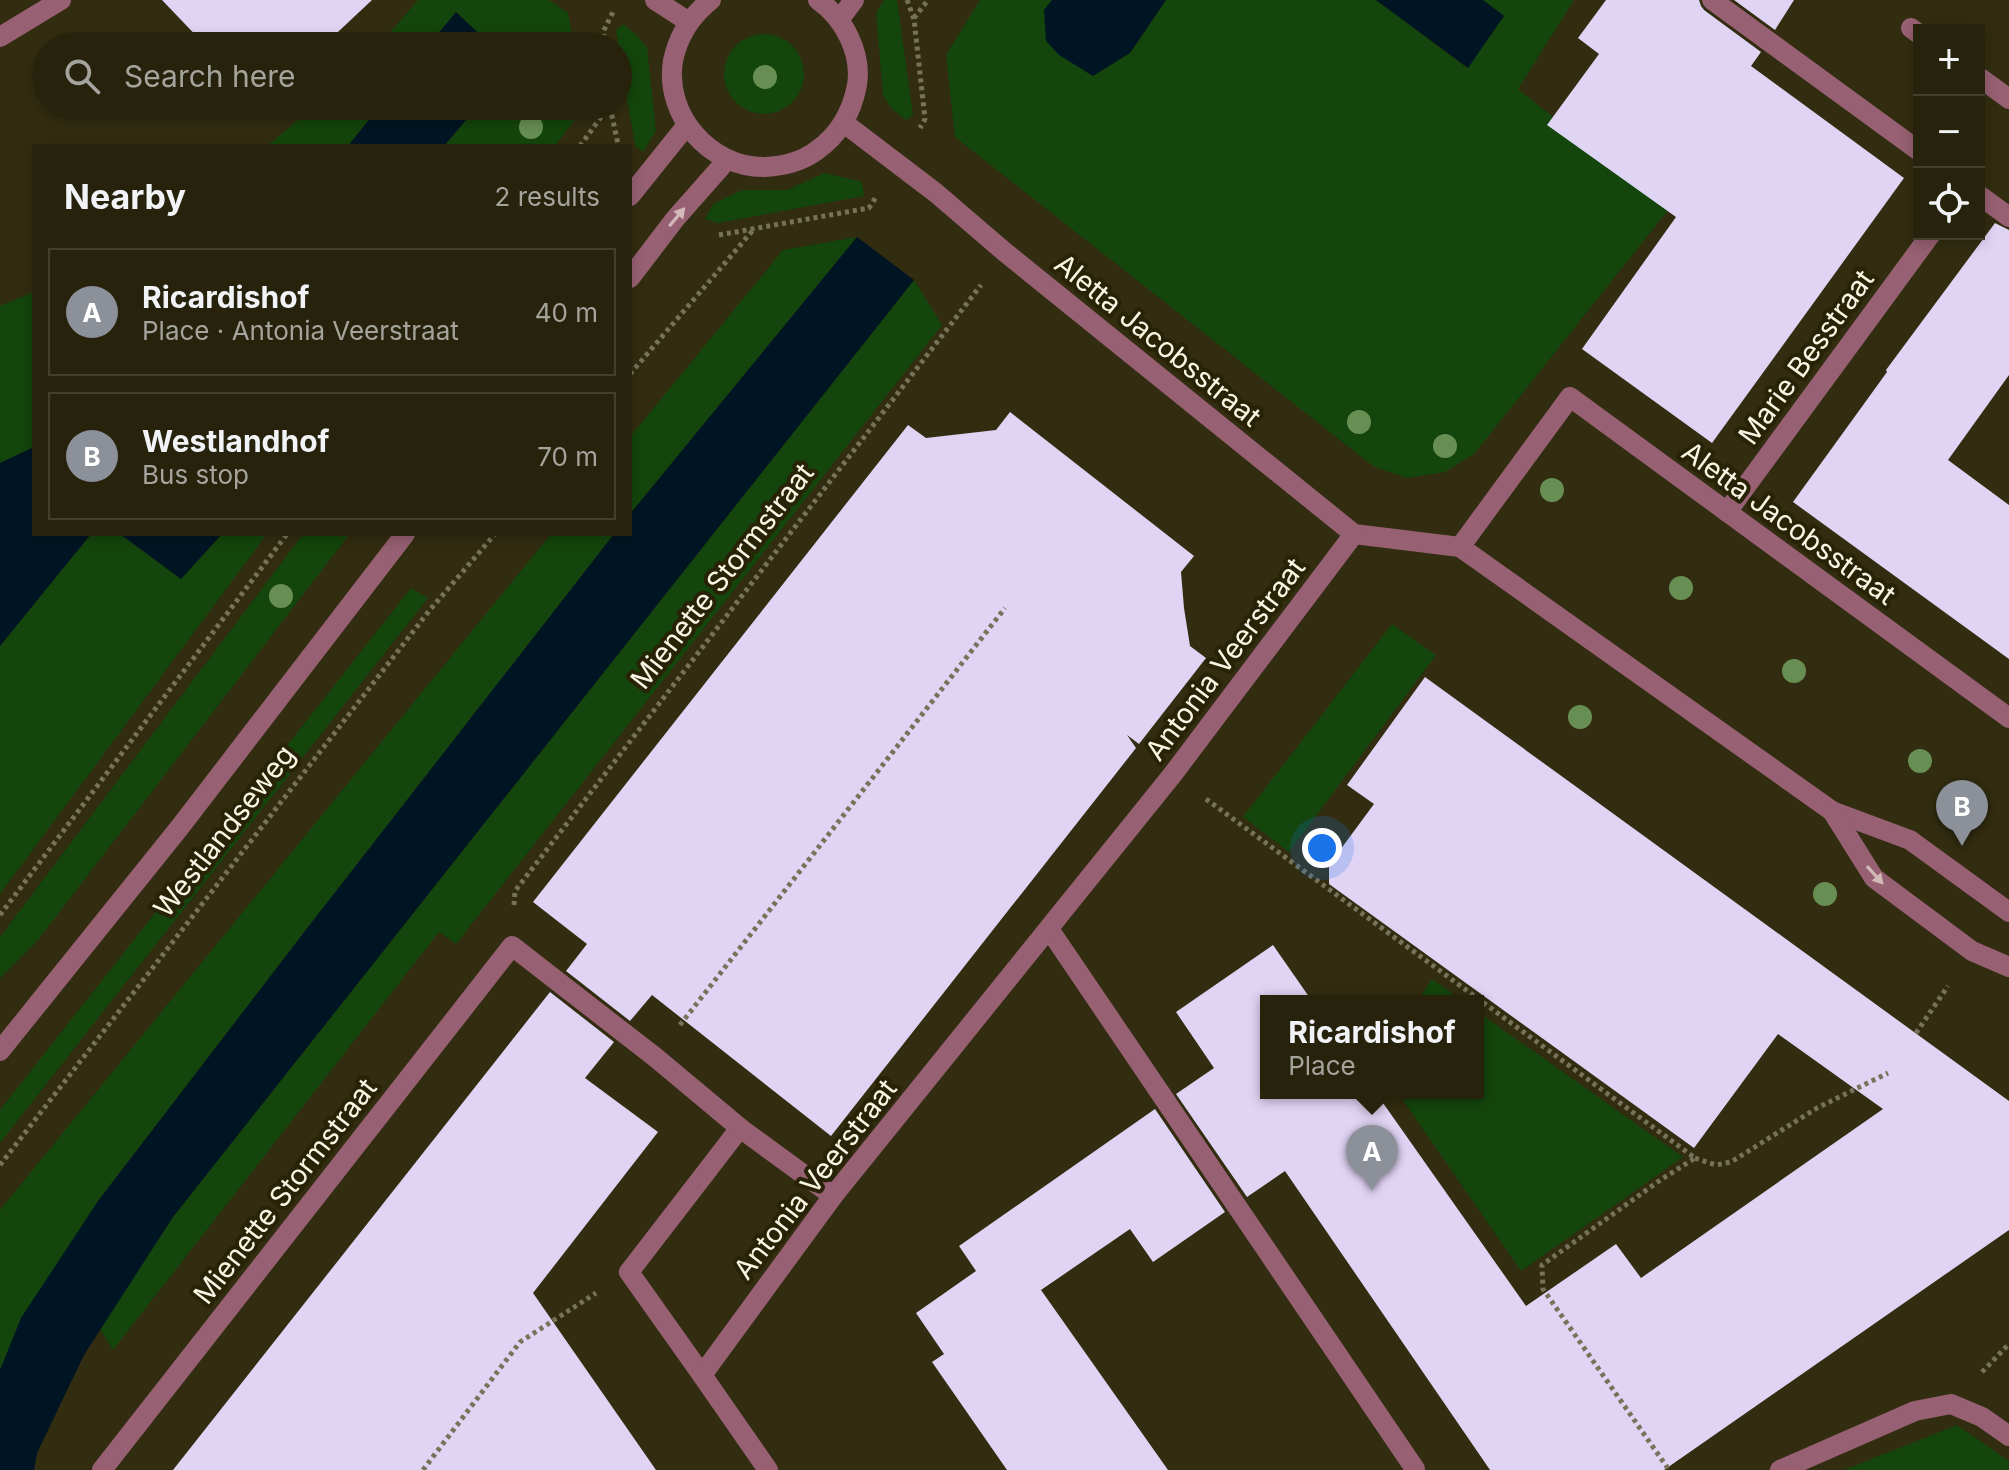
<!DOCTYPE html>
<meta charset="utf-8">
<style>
:root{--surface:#26220c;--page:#322f1a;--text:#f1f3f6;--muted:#a4a49d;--line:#423f2d;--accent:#8c9099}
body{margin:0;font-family:Inter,sans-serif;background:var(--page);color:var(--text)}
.controls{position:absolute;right:24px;top:24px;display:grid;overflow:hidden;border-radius:0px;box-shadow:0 4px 12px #0003}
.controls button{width:72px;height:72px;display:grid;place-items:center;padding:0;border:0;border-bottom:2px solid var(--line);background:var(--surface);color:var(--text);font:40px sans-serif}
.you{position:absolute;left:1322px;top:848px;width:28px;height:28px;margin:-20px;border:6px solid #fff;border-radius:50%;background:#1a73e8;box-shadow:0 0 0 12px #1a73e833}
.badge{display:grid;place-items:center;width:52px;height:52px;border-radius:50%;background:var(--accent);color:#fff;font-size:26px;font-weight:700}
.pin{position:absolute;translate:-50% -66px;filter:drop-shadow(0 2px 4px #0008)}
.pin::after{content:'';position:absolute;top:42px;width:28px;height:24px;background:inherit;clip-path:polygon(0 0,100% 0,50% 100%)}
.popup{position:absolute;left:1260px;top:995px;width:224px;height:104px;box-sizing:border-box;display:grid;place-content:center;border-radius:0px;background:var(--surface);filter:drop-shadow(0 2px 6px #0005);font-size:26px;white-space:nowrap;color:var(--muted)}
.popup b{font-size:30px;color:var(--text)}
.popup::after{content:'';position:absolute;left:50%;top:100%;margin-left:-16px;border:16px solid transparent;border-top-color:var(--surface)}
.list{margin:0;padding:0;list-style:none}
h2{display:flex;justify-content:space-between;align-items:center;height:104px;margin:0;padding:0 32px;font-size:34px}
h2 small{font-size:26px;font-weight:400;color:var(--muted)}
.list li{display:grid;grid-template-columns:52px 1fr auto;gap:24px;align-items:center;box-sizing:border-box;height:128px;margin:0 16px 16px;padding:0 16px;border:2px solid var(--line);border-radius:0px}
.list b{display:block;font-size:30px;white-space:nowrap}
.list p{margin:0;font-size:26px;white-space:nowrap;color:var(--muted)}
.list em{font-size:26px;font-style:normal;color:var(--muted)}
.icon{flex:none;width:44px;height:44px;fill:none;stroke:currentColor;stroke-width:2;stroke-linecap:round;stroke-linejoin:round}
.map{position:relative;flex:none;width:2009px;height:1470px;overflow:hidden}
.search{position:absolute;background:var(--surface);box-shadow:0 4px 12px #0003;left:32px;top:32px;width:600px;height:88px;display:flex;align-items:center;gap:20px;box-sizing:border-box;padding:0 28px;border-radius:44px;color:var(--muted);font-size:30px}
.panel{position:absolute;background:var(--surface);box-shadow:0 4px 12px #0003;left:32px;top:144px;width:600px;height:392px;border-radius:0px}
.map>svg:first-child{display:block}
.green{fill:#14450c}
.water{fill:#001524}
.building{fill:#e0d4f4}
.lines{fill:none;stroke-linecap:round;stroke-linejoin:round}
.path{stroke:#77735a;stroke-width:5;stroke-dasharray:4 4;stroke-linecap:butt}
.minor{stroke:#976073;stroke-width:20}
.tree{fill:#688f53}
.oneway{fill:#d1bab7}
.labels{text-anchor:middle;stroke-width:8;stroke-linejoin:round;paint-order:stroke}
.street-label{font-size:28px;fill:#f8f6e4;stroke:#282306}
</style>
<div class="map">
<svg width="2009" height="1470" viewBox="0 0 2009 1470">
<rect width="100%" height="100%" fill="#322d10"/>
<g class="green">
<path d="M 418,0 L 549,0 L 568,13 L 574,46 L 492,46 L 456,13 L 428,46 L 379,46 Z"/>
<path d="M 884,0 L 897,0 L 913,115 L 906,120 L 891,108 L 883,95 L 876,13 Z"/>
<path d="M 980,0 L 1052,0 L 1044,10 L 1130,53 L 1166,0 L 1376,0 L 1467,68 L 1504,16 L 1483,0 L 1574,0 L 1518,89 L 1669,209 L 1474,454 L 1445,472 L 1406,478 L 1373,466 L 955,137 L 946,55 Z"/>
<path d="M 623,24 L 638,36 L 647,48 L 656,131 L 643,152 L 635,146 L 616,30 Z"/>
<circle cx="764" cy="74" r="40"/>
<path d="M 315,106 L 380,106 L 348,146 L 267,146 Z"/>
<path d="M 478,106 L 585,106 L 555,146 L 444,146 Z"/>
<path d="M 824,173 L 862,182 L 864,196 L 718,223 L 705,219 L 713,204 L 742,190 L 787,190 Z"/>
<path d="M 857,237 L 630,514 L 630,437 L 783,250 Z"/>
<path d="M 914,280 L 942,325 L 456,944 L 439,932 L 113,1350 L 95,1321 L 173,1217 Z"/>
<path d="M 34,292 L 34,447 L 0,463 L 0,306 Z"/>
<path d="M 91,534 L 120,534 L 181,579 L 222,534 L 267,534 L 0,894 L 0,646 Z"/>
<path d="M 303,534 L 345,534 L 348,536 L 38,940 L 0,978 L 0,937 Z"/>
<path d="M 551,534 L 614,534 L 305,931 L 98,1201 L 0,1370 L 0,1210 Z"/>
<path d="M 411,588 L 428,598 L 0,1143 L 0,1110 Z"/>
<path d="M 1392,624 L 1436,655 L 1289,852 L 1243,817 Z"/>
<path d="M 1432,979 L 1463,1001 L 1418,1001 Z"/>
<path d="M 1478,1012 L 1683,1157 L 1521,1271 L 1398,1093 L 1478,1093 Z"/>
<path d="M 1957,1425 L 2009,1461 L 2009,1470 L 1844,1470 Z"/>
</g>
<g class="water">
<path d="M 1052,0 L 1166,0 L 1130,53 L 1093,76 L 1059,55 L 1046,41 L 1044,10 Z"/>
<path d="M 1376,0 L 1483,0 L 1504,16 L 1468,68 Z"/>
<path d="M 456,12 L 492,46 L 428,46 Z"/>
<path d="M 380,106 L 478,106 L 444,146 L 348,146 Z"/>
<path d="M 857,237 L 914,280 L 173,1217 L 84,1355 L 37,1453 L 34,1470 L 0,1470 L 0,1370 L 21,1318 L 98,1201 L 305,931 L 614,534 L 630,534 L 630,514 Z"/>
<path d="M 34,447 L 34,534 L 91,534 L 0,646 L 0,463 Z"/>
<path d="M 120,534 L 222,534 L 181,579 Z"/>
</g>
<g class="building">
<path d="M 162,0 L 372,0 L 323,46 L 206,46 Z"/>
<path d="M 1606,0 L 1699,0 L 1701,6 L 1704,10 L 1761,52 L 1751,66 L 1904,178 L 1712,443 L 1582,349 L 1676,217 L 1547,125 L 1599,54 L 1578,38 Z"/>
<path d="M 1734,0 L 1794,0 L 1775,30 Z"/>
<path d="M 1995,223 L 2009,230 L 2009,375 L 1948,460 L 2009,505 L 2009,659 L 1793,502 L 1887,372 L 1886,370 Z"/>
<path d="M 1010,412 L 1194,556 L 1181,572 L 1184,608 L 1190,646 L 1206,658 L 1139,744 L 1127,735 L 1136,748 L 831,1136 L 652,995 L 630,1021 L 566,971 L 587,944 L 533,902 L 908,425 L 926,438 L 996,430 Z"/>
<path d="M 1425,677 L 2009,1101 L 2009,1230 L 1664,1470 L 1490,1470 L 1285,1171 L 1247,1197 L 1176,1094 L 1214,1068 L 1176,1012 L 1273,945 L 1312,1001 L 1266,1001 L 1266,1093 L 1376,1093 L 1526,1306 L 1616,1244 L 1641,1278 L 1883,1109 L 1778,1034 L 1694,1148 L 1329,884 L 1329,865 L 1374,804 L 1347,785 Z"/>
<path d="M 550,992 L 614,1042 L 585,1078 L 658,1132 L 533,1293 L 656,1470 L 173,1470 Z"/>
<path d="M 1155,1109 L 1225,1212 L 1153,1262 L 1130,1229 L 1041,1290 L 1168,1470 L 1007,1470 L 932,1362 L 944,1354 L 916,1313 L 976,1271 L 959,1246 Z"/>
</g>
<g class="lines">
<g class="path">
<path d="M 907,0 L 914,19 L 925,119 L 920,128"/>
<path d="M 914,18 L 928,0"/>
<path d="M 604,46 L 603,32 L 613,12"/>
<path d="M 610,107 L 618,144"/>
<path d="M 580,146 L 609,106"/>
<path d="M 719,235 L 869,208 L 876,197"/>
<path d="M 630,374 L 754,229"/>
<path d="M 1206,799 L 1695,1158 L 1659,1181 L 1542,1265 L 1543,1289 L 1669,1470"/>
<path d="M 514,905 L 515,891 L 981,285"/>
<path d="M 0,915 L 287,534"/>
<path d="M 680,1025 L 1005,608"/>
<path d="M 1916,1033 L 1948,986"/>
<path d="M 1695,1158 L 1716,1165 L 1731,1162 L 1817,1108 L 1888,1073"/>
<path d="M 0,1165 L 429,611 L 495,534"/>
<path d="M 1982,1372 L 2009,1344"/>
<path d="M 423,1470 L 520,1342 L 596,1293"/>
</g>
<g class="minor">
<path d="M 655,0 L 689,22"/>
<path d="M 711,0 C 692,15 678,36 673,61 C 664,115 710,168 765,167 C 784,166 801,162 816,151 C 839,135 852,112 857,85 C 862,53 844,18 818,0"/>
<path d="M 1712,0 L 1919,151"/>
<path d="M 839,20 L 854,0"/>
<path d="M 1911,28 L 1919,34"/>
<path d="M 0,37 L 61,0"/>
<path d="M 1979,77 L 2009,99"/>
<path d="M 844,123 L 936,193 L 1006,253 L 1354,534 L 1460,547 L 1832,811 L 1910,840 L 2009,912"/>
<path d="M 1979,195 L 2009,217"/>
<path d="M 630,196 L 687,125"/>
<path d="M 630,278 L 675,219 L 727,160"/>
<path d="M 1727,512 L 1931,234"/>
<path d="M 1460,547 L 1570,397 L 2009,718"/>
<path d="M 1832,811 L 1874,878 L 1972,951 L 2009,967"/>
<path d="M 1049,929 L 1415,1469"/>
<path d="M 0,1051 L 180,827 L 405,534"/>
<path d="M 702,1375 L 629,1272 L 740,1128"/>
<path d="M 102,1470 L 512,946 L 655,1057 L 740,1128 L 833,1196"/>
<path d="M 768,1470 L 702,1375 L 833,1196 L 1173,774 L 1354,534"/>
<path d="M 1780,1470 L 1915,1411 L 1951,1404 L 1982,1417 L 2009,1436"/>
</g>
</g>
<g class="tree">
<circle cx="765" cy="77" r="12"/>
<circle cx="531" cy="127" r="12"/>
<circle cx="1359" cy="422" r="12"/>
<circle cx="1445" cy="446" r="12"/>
<circle cx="1552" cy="490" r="12"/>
<circle cx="1681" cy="588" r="12"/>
<circle cx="281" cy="596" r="12"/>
<circle cx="1794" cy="671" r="12"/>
<circle cx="1580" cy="717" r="12"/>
<circle cx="1920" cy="761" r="12"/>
<circle cx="1825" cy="894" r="12"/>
</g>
<defs><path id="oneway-solid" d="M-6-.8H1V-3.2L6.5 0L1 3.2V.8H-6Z" transform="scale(2)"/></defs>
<g class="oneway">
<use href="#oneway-solid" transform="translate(677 217) rotate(-50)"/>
<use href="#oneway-solid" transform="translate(1875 875) rotate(48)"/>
</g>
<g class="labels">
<g class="street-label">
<text transform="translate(1158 340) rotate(39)" y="10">Aletta Jacobsstraat</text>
<text transform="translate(1806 357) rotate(-54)" y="10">Marie Besstraat</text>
<text transform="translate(1789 523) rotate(36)" y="10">Aletta Jacobsstraat</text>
<text transform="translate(722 576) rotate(-52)" y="10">Mienette Stormstraat</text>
<text transform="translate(1225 659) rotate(-53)" y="10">Antonia Veerstraat</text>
<text transform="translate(224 831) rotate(-52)" y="10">Westlandseweg</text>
<text transform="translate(815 1179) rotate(-52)" y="10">Antonia Veerstraat</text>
<text transform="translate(285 1191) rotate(-52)" y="10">Mienette Stormstraat</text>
</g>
</g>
</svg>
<div class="controls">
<button>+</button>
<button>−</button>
<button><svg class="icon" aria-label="locate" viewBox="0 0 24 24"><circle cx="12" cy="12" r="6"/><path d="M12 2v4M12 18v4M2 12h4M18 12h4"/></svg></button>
</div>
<div class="you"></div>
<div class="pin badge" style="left:1372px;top:1191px">A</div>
<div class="popup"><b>Ricardishof</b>Place</div>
<div class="pin badge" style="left:1962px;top:846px">B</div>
<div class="search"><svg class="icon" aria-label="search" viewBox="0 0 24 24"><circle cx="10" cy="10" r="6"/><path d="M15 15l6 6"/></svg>Search here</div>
<section class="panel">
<h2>Nearby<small>2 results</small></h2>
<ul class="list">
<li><span class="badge">A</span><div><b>Ricardishof</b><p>Place · Antonia Veerstraat</p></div><em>40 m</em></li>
<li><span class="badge">B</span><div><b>Westlandhof</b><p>Bus stop</p></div><em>70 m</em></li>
</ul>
</section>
</div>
